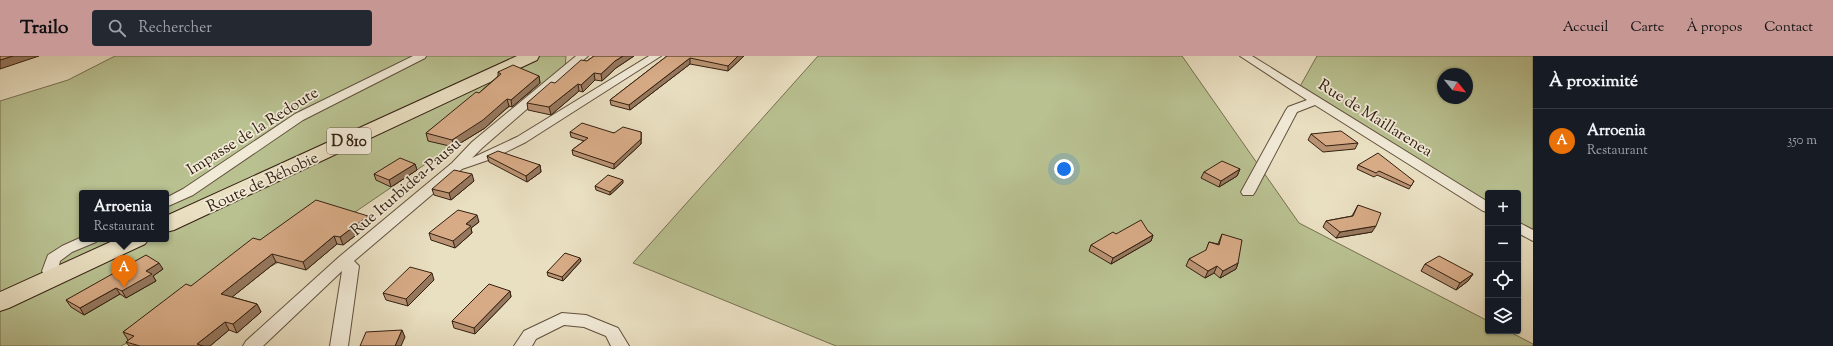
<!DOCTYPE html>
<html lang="fr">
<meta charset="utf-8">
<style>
:root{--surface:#171b24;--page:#242831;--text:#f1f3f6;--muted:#9ea1a6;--line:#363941;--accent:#c59692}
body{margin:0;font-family:"Sorts Mill Goudy",serif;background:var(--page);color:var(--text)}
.controls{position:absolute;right:12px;bottom:12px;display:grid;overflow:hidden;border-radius:4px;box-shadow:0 1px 3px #0004}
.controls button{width:36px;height:36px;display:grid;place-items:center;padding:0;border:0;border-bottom:1px solid var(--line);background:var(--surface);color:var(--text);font:20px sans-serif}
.compass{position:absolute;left:1437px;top:12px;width:36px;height:36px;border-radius:50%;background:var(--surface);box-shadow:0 1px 3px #0004;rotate:120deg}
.you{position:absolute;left:1064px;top:113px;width:14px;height:14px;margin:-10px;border:3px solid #fff;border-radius:50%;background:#1a73e8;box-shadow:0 0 0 6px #1a73e833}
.badge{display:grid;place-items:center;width:26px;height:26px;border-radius:50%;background:var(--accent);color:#fff;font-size:13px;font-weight:700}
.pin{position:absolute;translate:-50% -33px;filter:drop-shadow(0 1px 2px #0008)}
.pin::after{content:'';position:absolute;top:21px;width:14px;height:12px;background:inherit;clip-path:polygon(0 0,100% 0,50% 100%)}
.popup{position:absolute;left:79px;top:134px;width:90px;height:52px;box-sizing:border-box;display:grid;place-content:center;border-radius:4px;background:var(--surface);filter:drop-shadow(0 1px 3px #0005);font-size:13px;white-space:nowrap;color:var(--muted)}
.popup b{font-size:15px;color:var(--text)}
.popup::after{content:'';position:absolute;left:50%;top:100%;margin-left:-8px;border:8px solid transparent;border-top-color:var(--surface)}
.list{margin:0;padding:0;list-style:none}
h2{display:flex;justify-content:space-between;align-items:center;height:52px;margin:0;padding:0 16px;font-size:17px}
h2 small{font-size:13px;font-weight:400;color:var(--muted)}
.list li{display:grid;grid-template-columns:26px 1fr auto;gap:12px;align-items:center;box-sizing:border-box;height:64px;padding:0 16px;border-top:1px solid var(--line)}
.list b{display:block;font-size:15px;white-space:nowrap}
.list p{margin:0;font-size:13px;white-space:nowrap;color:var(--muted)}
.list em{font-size:13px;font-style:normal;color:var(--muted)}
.icon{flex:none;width:22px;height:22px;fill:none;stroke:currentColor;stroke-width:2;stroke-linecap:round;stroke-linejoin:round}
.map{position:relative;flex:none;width:1533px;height:290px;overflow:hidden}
header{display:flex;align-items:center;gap:24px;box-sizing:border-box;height:56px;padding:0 20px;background:var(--accent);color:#111}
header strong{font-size:19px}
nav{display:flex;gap:22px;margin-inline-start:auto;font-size:14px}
.search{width:280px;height:36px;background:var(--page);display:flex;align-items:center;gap:10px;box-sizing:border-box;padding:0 14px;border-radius:4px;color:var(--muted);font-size:15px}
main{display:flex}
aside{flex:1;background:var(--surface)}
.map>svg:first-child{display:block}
.green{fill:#b9c191;stroke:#767051;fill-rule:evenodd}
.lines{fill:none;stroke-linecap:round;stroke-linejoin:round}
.street-casing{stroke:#61503d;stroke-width:2}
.primary-casing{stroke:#342011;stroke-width:2}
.street{fill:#f1ead7;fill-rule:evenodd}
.primary{fill:#e9dfc1;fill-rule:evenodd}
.wall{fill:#b99373;stroke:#342011}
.shaded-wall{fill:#96785e;stroke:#342011}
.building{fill:#d7ab86;stroke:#342011}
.labels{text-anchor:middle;stroke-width:3.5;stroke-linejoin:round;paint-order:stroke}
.shield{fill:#f1ead7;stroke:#6d5d4c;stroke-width:1}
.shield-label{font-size:15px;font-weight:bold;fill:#342011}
.street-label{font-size:16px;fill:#342011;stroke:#f1ead7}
</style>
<header>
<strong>Trailo</strong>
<div class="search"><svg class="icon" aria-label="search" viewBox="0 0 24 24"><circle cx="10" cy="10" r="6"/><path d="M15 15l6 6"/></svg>Rechercher</div>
<nav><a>Accueil</a><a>Carte</a><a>À propos</a><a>Contact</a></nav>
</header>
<main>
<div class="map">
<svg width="1533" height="290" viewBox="0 0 1533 290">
<rect width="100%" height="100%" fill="#e9dfc1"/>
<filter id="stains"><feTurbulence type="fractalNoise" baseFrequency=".005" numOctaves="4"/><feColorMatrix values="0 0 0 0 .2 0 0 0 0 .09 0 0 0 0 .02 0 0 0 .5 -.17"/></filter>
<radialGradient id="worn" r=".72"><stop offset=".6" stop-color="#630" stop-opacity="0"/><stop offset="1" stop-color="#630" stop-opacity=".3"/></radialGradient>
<g class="green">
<path d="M 115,0 L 566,0 L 565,13 L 292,199 L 121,290 L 0,290 L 0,45 L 68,24 ZM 82,137 L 166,137 L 166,183 L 82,183 Z"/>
<path d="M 818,0 L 1182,0 L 1299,167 L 1488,265 L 1488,275 L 1508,275 L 1533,288 L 1533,290 L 836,290 L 633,207 Z"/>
<path d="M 1317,0 L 1533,0 L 1533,180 L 1518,171 L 1518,137 L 1488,137 L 1488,152 L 1298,34 ZM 1443,18 L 1467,18 L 1467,42 L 1443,42 Z"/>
</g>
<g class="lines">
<g class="street-casing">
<g id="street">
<path d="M 413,0 L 426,0 L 425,2 L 303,64 L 193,139 L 166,151 L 166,142 L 183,133 L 295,58 Z"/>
<path d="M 576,0 L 588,0 L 482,92 L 472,102 L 517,81 L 649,0 L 661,0 L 526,86 L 494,102 L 462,113 L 354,205 L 359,210 L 348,290 L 330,290 L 342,215 L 263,290 L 243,290 L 246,285 L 339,201 L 452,107 L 472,86 Z"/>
<path d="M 1240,0 L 1252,0 L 1488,146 L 1488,156 L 1483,155 L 1315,49 L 1297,56 L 1255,136 L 1253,139 L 1243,139 L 1241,136 L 1286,54 L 1288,51 L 1307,44 Z"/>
<path d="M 1518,166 L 1533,174 L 1533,185 L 1518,177 Z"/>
<path d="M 82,181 L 82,183 L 98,183 L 96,186 L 72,196 L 60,205 L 58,215 L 62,221 L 60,225 L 54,226 L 48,225 L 42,215 L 48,199 L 62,190 Z"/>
<path d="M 562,257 L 586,259 L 618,272 L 629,290 L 611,290 L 606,280 L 584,271 L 564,269 L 536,283 L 532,290 L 514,290 L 524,275 Z"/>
</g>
</g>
<g class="primary-casing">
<g id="primary">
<path d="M 517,0 L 539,0 L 537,4 L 174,174 L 166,176 L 166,160 Z"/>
<path d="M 117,183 L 149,183 L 145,188 L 9,252 L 0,255 L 0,236 Z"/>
</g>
</g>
<use href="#street" class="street"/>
<use href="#primary" class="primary"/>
</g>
<g class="wall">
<path d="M 594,0 L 634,0 L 616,12 L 602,25 L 595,24 L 583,36 L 579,35 L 551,59 L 528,54 L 527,47 Z"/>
<path d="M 667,0 L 744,0 L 728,15 L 690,8 L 630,54 L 611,49 L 610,44 Z"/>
<path d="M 498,16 L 539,20 L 540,27 L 512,51 L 509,50 L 485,72 L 454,91 L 428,85 L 426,77 L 479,37 L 498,20 Z"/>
<path d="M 570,76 L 614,77 L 641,76 L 641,88 L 614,113 L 573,99 L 572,94 L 584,85 L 571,81 Z"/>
<path d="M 1311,78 L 1358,87 L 1355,93 L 1323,96 L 1308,84 Z"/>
<path d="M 487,100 L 540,109 L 541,116 L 527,126 L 489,106 Z"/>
<path d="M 415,108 L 417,114 L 391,131 L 376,124 L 374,118 Z"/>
<path d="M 1358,109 L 1414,125 L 1409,133 L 1377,119 L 1374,121 L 1357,113 Z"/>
<path d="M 1240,113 L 1237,120 L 1219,131 L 1201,122 L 1204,116 Z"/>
<path d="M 474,125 L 451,144 L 434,139 L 432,133 Z"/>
<path d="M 623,127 L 610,139 L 596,134 L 595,130 Z"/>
<path d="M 1358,149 L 1372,176 L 1336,182 L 1323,171 L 1326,165 L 1352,160 Z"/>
<path d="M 368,160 L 371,168 L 343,189 L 337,188 L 306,214 L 276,206 L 232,241 L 257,248 L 261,256 L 237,277 L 229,274 L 210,290 L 129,290 L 126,286 L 128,284 L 123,276 L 260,184 Z"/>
<path d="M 479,166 L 471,172 L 472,177 L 455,192 L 431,184 L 429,177 Z"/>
<path d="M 1148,175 L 1153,179 L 1151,185 L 1111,208 L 1089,195 L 1091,189 L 1116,178 Z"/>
<path d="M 1222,178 L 1238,207 L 1236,213 L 1220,222 L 1214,217 L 1205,222 L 1186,210 L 1189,203 L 1206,195 L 1209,186 L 1218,188 Z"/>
<path d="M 580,202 L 581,205 L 563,225 L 548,220 L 547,216 Z"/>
<path d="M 1425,208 L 1473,218 L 1468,225 L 1456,234 L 1421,215 Z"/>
<path d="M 163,213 L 153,220 L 156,225 L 126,242 L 120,238 L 84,259 L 71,251 L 66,244 Z"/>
<path d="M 434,224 L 408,250 L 386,244 L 383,237 Z"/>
<path d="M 510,235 L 511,241 L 475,278 L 454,272 L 452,265 Z"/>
</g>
<g class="shaded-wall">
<path d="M 13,0 L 39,0 L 0,13 L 0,4 Z"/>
<path d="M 623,0 L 634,0 L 616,12 L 602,25 L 601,18 L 615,5 Z"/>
<path d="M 738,0 L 744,0 L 728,15 L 728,10 Z"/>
<path d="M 690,2 L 690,8 L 630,54 L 629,49 Z"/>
<path d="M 594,17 L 595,24 L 583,36 L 581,29 Z"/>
<path d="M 539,20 L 540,27 L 512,51 L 511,44 Z"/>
<path d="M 578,28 L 579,35 L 551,59 L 549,51 Z"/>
<path d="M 507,43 L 509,50 L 485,72 L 454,91 L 452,84 Z"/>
<path d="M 641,76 L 641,88 L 614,113 L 614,108 Z"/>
<path d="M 415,108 L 417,114 L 391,131 L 389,124 Z"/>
<path d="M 540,109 L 541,116 L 527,126 L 526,120 Z"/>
<path d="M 1240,113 L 1237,120 L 1219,131 L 1221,125 Z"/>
<path d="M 472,118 L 474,125 L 451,144 L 449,137 Z"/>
<path d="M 623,124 L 623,127 L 610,139 L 610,136 Z"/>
<path d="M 477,159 L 479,166 L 471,172 L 472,177 L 455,192 L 453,185 L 466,168 Z"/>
<path d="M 368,160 L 371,168 L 343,189 L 340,181 Z"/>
<path d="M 1376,170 L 1372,176 L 1336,182 L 1340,176 Z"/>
<path d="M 1153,179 L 1151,185 L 1111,208 L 1113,202 Z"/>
<path d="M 334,180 L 337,188 L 306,214 L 303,206 Z"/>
<path d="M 272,198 L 276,206 L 226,246 L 221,238 Z"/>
<path d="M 580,202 L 581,205 L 563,225 L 562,221 Z"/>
<path d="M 159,207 L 163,213 L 153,220 L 156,225 L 126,242 L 122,235 L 146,215 Z"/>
<path d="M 1238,207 L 1236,213 L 1220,222 L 1223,215 Z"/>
<path d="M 1217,210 L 1214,217 L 1205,222 L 1208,215 Z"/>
<path d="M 432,217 L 434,224 L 408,250 L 406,243 Z"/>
<path d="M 1473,218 L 1468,225 L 1456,234 L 1460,227 Z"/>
<path d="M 116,232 L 120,238 L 84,259 L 80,252 Z"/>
<path d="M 510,235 L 511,241 L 475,278 L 474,272 Z"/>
<path d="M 257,248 L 261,256 L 237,277 L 233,268 Z"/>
<path d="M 225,266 L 229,274 L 210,290 L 198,290 L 197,288 Z"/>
<path d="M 402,274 L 405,281 L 401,290 L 395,290 Z"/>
</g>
<g class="building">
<path d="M 0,0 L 13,0 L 0,4 Z"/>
<path d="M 594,0 L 623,0 L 615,5 L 601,18 L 594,17 L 581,29 L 578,28 L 549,51 L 527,47 L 551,26 L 555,27 L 581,4 L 587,5 Z"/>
<path d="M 667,0 L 738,0 L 728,10 L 690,2 L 629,49 L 610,44 Z"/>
<path d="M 513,9 L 539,20 L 511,44 L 507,43 L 483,64 L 452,84 L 426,77 L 476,36 L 479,37 L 501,18 L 498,16 Z"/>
<path d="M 582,67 L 614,77 L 623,71 L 641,76 L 641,83 L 614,108 L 572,94 L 588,82 L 570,76 Z"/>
<path d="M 1341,75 L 1358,87 L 1326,90 L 1311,78 Z"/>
<path d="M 498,95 L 540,109 L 526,120 L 487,100 Z"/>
<path d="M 1378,97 L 1414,125 L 1411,130 L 1379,115 L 1376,117 L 1358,109 Z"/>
<path d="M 400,102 L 415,108 L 389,124 L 374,118 Z"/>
<path d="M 1222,105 L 1240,113 L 1221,125 L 1204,116 Z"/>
<path d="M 454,114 L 472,118 L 449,137 L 432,133 Z"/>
<path d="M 608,119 L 623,124 L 610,136 L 595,130 Z"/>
<path d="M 316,144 L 368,160 L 340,181 L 334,180 L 303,206 L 272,198 L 221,238 L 257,248 L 233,268 L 225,266 L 197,288 L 203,290 L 140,290 L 126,286 L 134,280 L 123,276 L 186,228 L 191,230 L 253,182 L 260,184 Z"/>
<path d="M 1358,149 L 1381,157 L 1376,170 L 1340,176 L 1326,165 L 1353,160 Z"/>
<path d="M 458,154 L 477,159 L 466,168 L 471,170 L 453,185 L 429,177 Z"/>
<path d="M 1141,164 L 1148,175 L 1153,179 L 1113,202 L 1091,189 L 1113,176 L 1116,178 Z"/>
<path d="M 1222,178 L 1242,184 L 1238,207 L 1223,215 L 1217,210 L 1208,215 L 1189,203 L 1206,194 L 1209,186 L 1219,189 Z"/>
<path d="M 565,197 L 580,202 L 562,221 L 547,216 Z"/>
<path d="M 146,199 L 159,207 L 146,215 L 152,218 L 122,235 L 116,232 L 80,252 L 66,244 Z"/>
<path d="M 1439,200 L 1473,218 L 1460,227 L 1425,208 Z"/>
<path d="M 410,211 L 432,217 L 406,243 L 383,237 Z"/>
<path d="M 489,228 L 510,235 L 474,272 L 452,265 Z"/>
<path d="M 402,274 L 395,290 L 360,290 L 366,276 Z"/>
</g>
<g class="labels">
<rect class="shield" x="327" y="72" width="44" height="26" rx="3"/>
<g class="shield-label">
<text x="349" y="90">D 810</text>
</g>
<g class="street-label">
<text transform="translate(1376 61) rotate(32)" y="6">Rue de Maillarenea</text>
<text transform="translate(252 74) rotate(-32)" y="6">Impasse de la Redoute</text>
<text transform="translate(262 125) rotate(-25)" y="6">Route de Béhobie</text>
<text transform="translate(405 130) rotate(-41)" y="6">Rue Iturbidea-Pausu</text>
</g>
</g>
<rect width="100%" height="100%" filter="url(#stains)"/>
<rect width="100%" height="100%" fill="url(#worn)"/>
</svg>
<div class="controls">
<button>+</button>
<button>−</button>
<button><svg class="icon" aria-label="locate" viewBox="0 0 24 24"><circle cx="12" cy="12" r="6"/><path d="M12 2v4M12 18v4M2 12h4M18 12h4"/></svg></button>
<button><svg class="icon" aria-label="layers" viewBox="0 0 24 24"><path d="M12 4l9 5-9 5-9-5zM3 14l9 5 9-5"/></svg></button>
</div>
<svg class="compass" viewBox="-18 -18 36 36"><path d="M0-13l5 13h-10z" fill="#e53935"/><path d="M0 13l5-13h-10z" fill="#9ea1a6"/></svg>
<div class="you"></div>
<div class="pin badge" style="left:124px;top:232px;background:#e8710a">A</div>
<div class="popup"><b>Arroenia</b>Restaurant</div>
</div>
<aside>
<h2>À proximité<small></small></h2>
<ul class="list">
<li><span class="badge" style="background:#e8710a">A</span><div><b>Arroenia</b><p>Restaurant</p></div><em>350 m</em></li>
</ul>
</aside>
</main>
